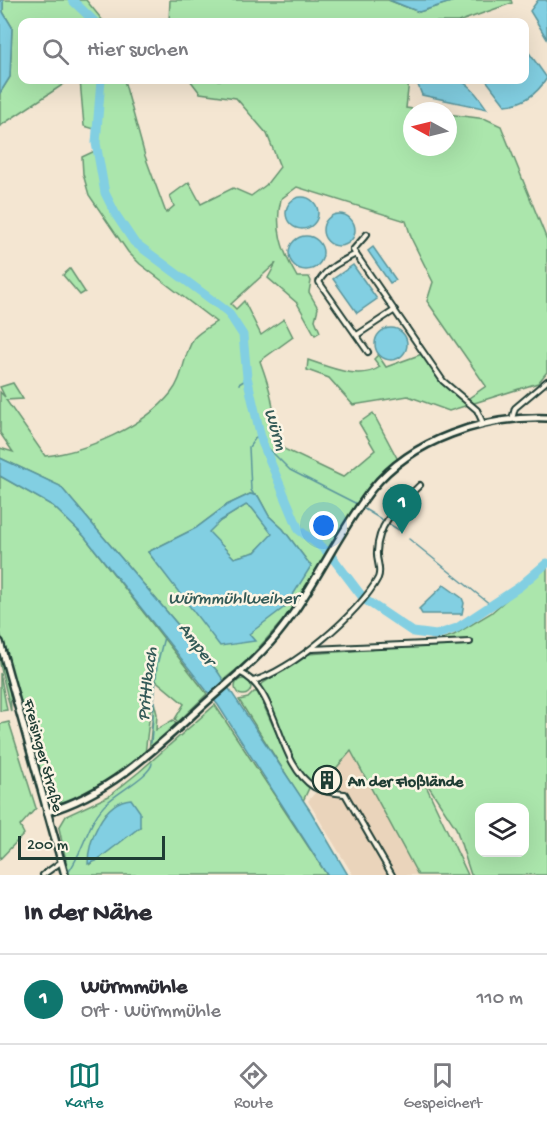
<!DOCTYPE html>
<html lang="de">
<meta charset="utf-8">
<style>
:root{--surface:#fff;--page:#f7f7f7;--text:#2b2b33;--muted:#7c7c81;--line:#e1e1e2;--accent:#0f766e}
body{margin:0;font-family:"Gochi Hand",sans-serif;background:var(--page);color:var(--text)}
.controls{position:absolute;right:18px;bottom:18px;display:grid;overflow:hidden;border-radius:12px;box-shadow:0 6px 24px #0002}
.controls button{width:54px;height:54px;display:grid;place-items:center;padding:0;border:0;border-bottom:2px solid var(--line);background:var(--surface);color:var(--text);font:30px sans-serif}
.compass{position:absolute;left:403px;top:102px;width:54px;height:54px;border-radius:50%;background:var(--surface);box-shadow:0 6px 24px #0002;rotate:277deg}
.scale{position:absolute;left:18px;bottom:15px;width:147px;box-sizing:border-box;padding-left:6px;border:3px solid #1f3d34;border-top:0;font-size:16px;line-height:21px;white-space:nowrap;color:#1f3d34;-webkit-text-stroke:4px #fcf5e5;paint-order:stroke}
.you{position:absolute;left:324px;top:526px;width:21px;height:21px;margin:-15px;border:4px solid #fff;border-radius:50%;background:#1a73e8;box-shadow:0 0 0 9px #1a73e833}
.badge{display:grid;place-items:center;width:39px;height:39px;border-radius:50%;background:var(--accent);color:#fff;font-size:20px;font-weight:700}
.pin{position:absolute;translate:-50% -50px;filter:drop-shadow(0 2px 3px #0008)}
.pin::after{content:'';position:absolute;top:32px;width:21px;height:18px;background:inherit;clip-path:polygon(0 0,100% 0,50% 100%)}
.list{margin:0;padding:0;list-style:none}
h2{display:flex;justify-content:space-between;align-items:center;height:78px;margin:0;padding:0 24px;font-size:26px}
h2 small{font-size:20px;font-weight:400;color:var(--muted)}
.list li{display:grid;grid-template-columns:39px 1fr auto;gap:18px;align-items:center;box-sizing:border-box;height:90px;padding:0 24px;border-top:2px solid var(--line)}
.list b{display:block;font-size:22px;white-space:nowrap}
.list p{margin:0;font-size:20px;white-space:nowrap;color:var(--muted)}
.list em{font-size:20px;font-style:normal;color:var(--muted)}
.icon{flex:none;width:33px;height:33px;fill:none;stroke:currentColor;stroke-width:2;stroke-linecap:round;stroke-linejoin:round}
.map{position:relative;flex:none;width:547px;height:875px;overflow:hidden}
.search{position:absolute;background:var(--surface);box-shadow:0 6px 24px #0002;left:18px;right:18px;top:18px;height:66px;display:flex;align-items:center;gap:15px;box-sizing:border-box;padding:0 21px;border-radius:12px;color:var(--muted);font-size:22px}
.sheet{height:168px;background:var(--surface)}
nav{display:flex;justify-content:space-around;align-items:center;box-sizing:border-box;height:84px;border-top:2px solid var(--line);background:var(--surface);font-size:16px;color:var(--muted)}
nav a{display:grid;justify-items:center;gap:3px}
nav .on{color:var(--accent)}
.map>svg:first-child{display:block}
.built{fill:#ead4bb}
.green{fill:#abe6ac;stroke:#659270;stroke-width:1.5;fill-rule:evenodd}
.water{fill:#82cfe2;stroke:#5a959c;stroke-width:1.5;fill-rule:evenodd}
.lines{fill:none;stroke-linecap:round;stroke-linejoin:round}
.stream{stroke:#5a959c;stroke-width:1.5}
.river{stroke:#82cfe2;stroke-width:9}
.minor-casing{stroke:#1f3d34;stroke-width:8}
.secondary-casing{stroke:#1f3d34;stroke-width:10}
.minor{stroke:#fcf5e5;stroke-width:4}
.secondary{stroke:#fcf5e5;stroke-width:5}
.labels{text-anchor:middle;stroke-width:5;stroke-linejoin:round;paint-order:stroke}
.street-label{font-size:16px;fill:#1f3d34;stroke:#fcf5e5}
.poi-label{font-size:16px;font-weight:bold;fill:#1f3d34;stroke:#fcf5e5;text-anchor:start}
.water-label{font-size:18px;font-style:italic;fill:#335a57;stroke:#fcf5e5}
</style>
<div class="map">
<svg width="547" height="875" viewBox="0 0 547 875">
<rect width="100%" height="100%" fill="#f4e6d2"/>
<filter id="ink" filterUnits="userSpaceOnUse"><feTurbulence type="fractalNoise" baseFrequency=".0167" numOctaves="2"/><feDisplacementMap in="SourceGraphic" scale="12" xChannelSelector="R" yChannelSelector="G"/><feConvolveMatrix kernelMatrix="1 2 1 2 8 2 1 2 1" color-interpolation-filters="sRGB"/></filter>
<g filter="url(#ink)">
<path class="built" d="M 351,751 L 395,828 L 418,875 L 353,875 L 308,801 Z"/>
<g class="green">
<path d="M 3,0 L 86,0 L 104,22 L 22,22 L 22,80 L 70,80 L 0,126 L 0,93 L 10,77 L 12,27 L 3,12 Z"/>
<path d="M 170,0 L 388,0 L 419,12 L 457,0 L 511,0 L 512,3 L 458,22 L 169,22 Z"/>
<path d="M 80,80 L 124,80 L 145,156 L 166,213 L 174,206 L 170,196 L 189,182 L 201,204 L 233,188 L 251,196 L 266,185 L 280,167 L 267,134 L 236,98 L 200,93 L 190,80 L 409,80 L 406,108 L 428,111 L 412,111 L 412,147 L 448,147 L 448,114 L 486,119 L 501,126 L 547,240 L 547,372 L 538,383 L 449,411 L 408,396 L 353,405 L 329,378 L 307,370 L 308,360 C 329,367 359,381 380,367 L 374,359 L 378,355 L 386,367 L 422,354 L 443,381 L 466,400 L 486,386 L 427,301 L 433,282 L 412,240 L 406,221 L 297,187 L 281,199 C 274,228 282,251 297,277 L 309,277 L 311,281 L 309,292 L 318,308 L 315,320 L 320,332 L 315,335 L 297,303 L 268,278 L 276,263 L 231,304 L 236,309 L 244,301 L 261,335 L 284,319 L 293,337 L 260,361 C 268,383 278,412 272,435 L 284,449 L 343,477 L 375,450 L 359,423 L 373,413 L 398,460 L 362,498 L 285,618 L 247,661 L 222,681 L 218,672 L 60,486 L 0,458 L 0,448 L 13,452 L 0,433 L 0,392 L 5,397 L 0,387 L 13,383 L 23,399 L 6,400 L 45,456 C 85,452 145,426 171,393 C 184,377 183,355 194,338 C 199,332 210,326 216,322 L 140,264 L 128,252 L 89,195 L 83,174 L 82,157 L 97,150 L 98,130 L 84,126 ZM 250,494 L 258,496 L 269,516 L 283,529 L 311,566 L 264,621 L 249,634 L 254,641 L 185,599 L 148,552 L 196,528 L 227,505 Z"/>
<path d="M 70,269 L 85,292 L 80,295 L 63,275 Z"/>
<path d="M 0,476 L 53,506 L 84,536 L 207,694 L 178,722 L 175,719 L 184,704 L 154,679 L 145,754 C 123,770 83,804 54,802 L 47,794 L 0,632 Z"/>
<path d="M 246,505 L 252,508 L 273,534 L 255,552 L 234,558 L 208,532 L 220,521 Z"/>
<path d="M 547,564 L 547,875 L 471,875 L 456,828 L 420,773 L 468,875 L 418,875 L 351,751 L 319,788 C 292,771 286,737 273,711 C 268,702 263,694 260,685 L 308,654 L 421,646 L 454,635 L 491,613 ZM 480,808 L 524,808 L 524,852 L 480,852 Z"/>
<path d="M 0,651 L 10,689 L 11,712 L 0,664 Z"/>
<path d="M 0,673 L 7,710 L 0,711 Z"/>
<circle cx="243" cy="687" r="8"/>
<path d="M 254,692 L 257,692 C 274,725 285,760 309,788 L 303,801 L 239,700 L 248,698 Z"/>
<path d="M 154,702 L 157,714 L 156,730 L 173,720 L 176,724 L 149,751 Z"/>
<path d="M 215,705 L 327,875 L 69,875 L 59,828 L 66,816 L 109,796 L 139,772 ZM 106,813 L 140,827 L 90,864 L 93,837 Z"/>
<path d="M 9,722 L 36,808 L 20,826 L 24,834 L 0,859 L 0,724 Z"/>
</g>
<g class="water">
<path d="M 0,0 L 3,0 L 3,12 L 12,27 L 10,77 L 0,93 Z"/>
<path d="M 389,0 L 457,0 L 419,12 Z"/>
<path d="M 538,0 L 547,0 L 547,39 L 530,11 Z"/>
<path d="M 525,47 L 547,78 C 537,94 524,104 505,105 L 486,80 L 524,80 Z"/>
<path d="M 416,80 C 457,79 463,72 487,109 L 422,95 Z"/>
<circle cx="302" cy="213" r="16"/>
<circle cx="339" cy="230" r="16"/>
<circle cx="306" cy="253" r="17"/>
<path d="M 373,247 L 396,280 L 390,283 L 368,251 Z"/>
<path d="M 353,265 L 377,299 L 357,313 L 333,279 Z"/>
<circle cx="391" cy="344" r="16"/>
<path d="M 0,458 L 60,486 L 218,672 L 311,812 L 348,875 L 327,875 L 218,705 L 84,536 L 53,506 L 0,476 Z"/>
<path d="M 250,494 L 258,496 L 269,516 L 283,529 L 311,566 L 286,606 L 249,634 L 255,641 L 220,646 L 148,552 L 196,528 L 227,505 ZM 246,505 L 252,508 L 272,534 L 255,552 L 234,558 L 209,532 L 220,521 Z"/>
<path d="M 444,585 L 462,598 L 464,603 L 462,614 L 422,614 L 419,609 Z"/>
<path d="M 131,799 L 140,812 L 140,827 L 96,861 L 88,864 C 88,841 103,801 131,799 Z"/>
</g>
<g class="lines">
<g class="stream">
<path d="M 239,384 L 247,379"/>
<path d="M 262,442 L 290,470 L 357,504"/>
<path d="M 254,495 L 251,490 L 249,447 L 259,433"/>
<path d="M 361,507 L 399,530"/>
<path d="M 409,539 L 491,605"/>
<path d="M 151,743 L 157,665 L 164,637"/>
<path d="M 67,874 C 84,853 87,820 108,802 C 117,793 152,774 152,763"/>
</g>
<g class="river">
<path d="M 72,0 L 95,22"/>
<path d="M 101,80 L 96,143 L 105,193 L 116,215 L 134,242 L 228,312 L 243,335 L 247,377 L 262,442 L 299,530 L 329,553 L 364,599 L 413,632 L 436,635 L 457,628 L 519,587 L 547,563"/>
</g>
<g class="minor-casing">
<g id="minor">
<path d="M 367,234 L 353,250 L 443,381 L 477,410 L 483,423"/>
<path d="M 356,254 C 342,261 326,268 319,282 L 368,352"/>
<path d="M 357,335 L 395,310"/>
<path d="M 512,419 L 515,408 L 547,381"/>
<path d="M 312,649 L 470,642"/>
<path d="M 239,672 C 279,689 276,763 314,787 C 322,792 336,793 345,794 L 392,875"/>
<path d="M 253,681 C 290,672 360,613 378,578 C 382,569 376,561 377,552 C 378,521 400,505 420,485"/>
<path d="M 43,875 L 61,862"/>
</g>
</g>
<g class="secondary-casing">
<g id="secondary">
<path d="M 0,642 L 65,875"/>
<path d="M 47,812 C 113,793 160,744 210,699 C 235,677 264,653 284,626 C 317,583 339,531 372,489 C 412,439 485,416 547,418"/>
</g>
</g>
<use href="#minor" class="minor"/>
<use href="#secondary" class="secondary"/>
</g>
</g>
<defs>
<g id="building-ring" transform="scale(1.5)"><circle r="9.5" fill="#fcf5e5" stroke="#1f3d34" stroke-width="1.5"/><path d="M-4-6H4V6H1V3H-1V6H-4ZM-2.5-4.3h1.7v1.8h-1.7ZM.8-4.3h1.7v1.8H.8ZM-2.5-1h1.7V.8h-1.7ZM.8-1h1.7V.8H.8Z" fill="#1f3d34"/></g>
</defs>
<g fill-rule="evenodd">
<use href="#building-ring" x="327" y="780"/>
</g>
<g class="labels">
<g class="street-label">
<text transform="translate(45 755) rotate(75)" y="6">Freisinger Straße</text>
</g>
<g class="poi-label">
<text x="348" y="786">An der Floßlände</text>
</g>
<g class="water-label">
<text transform="translate(277 429) rotate(73)" y="6">Würm</text>
<text x="233" y="603">Würmmühlweiher</text>
<text transform="translate(198 643) rotate(53)" y="6">Amper</text>
<text transform="translate(146 684) rotate(-83)" y="6">Prittlbach</text>
</g>
</g>
</svg>
<div class="controls">
<button><svg class="icon" aria-label="layers" viewBox="0 0 24 24"><path d="M12 4l9 5-9 5-9-5zM3 14l9 5 9-5"/></svg></button>
</div>
<svg class="compass" viewBox="-18 -18 36 36"><path d="M0-13l5 13h-10z" fill="#e53935"/><path d="M0 13l5-13h-10z" fill="#7c7c81"/></svg>
<div class="scale">200 m</div>
<div class="you"></div>
<div class="pin badge" style="left:402px;top:534px">1</div>
<div class="search"><svg class="icon" aria-label="search" viewBox="0 0 24 24"><circle cx="10" cy="10" r="6"/><path d="M15 15l6 6"/></svg>Hier suchen</div>
</div>
<section class="sheet">
<h2>In der Nähe<small></small></h2>
<ul class="list">
<li><span class="badge">1</span><div><b>Würmmühle</b><p>Ort · Würmmühle</p></div><em>110 m</em></li>
</ul>
</section>
<nav>
<a class="on"><svg class="icon" aria-label="map" viewBox="0 0 24 24"><path d="M3 6l6-2 6 2 6-2v14l-6 2-6-2-6 2zM9 4v14M15 6v14"/></svg>Karte</a>
<a><svg class="icon" aria-label="directions" viewBox="0 0 24 24"><path d="M12 3l9 9-9 9-9-9zM9 14v-3h6M13 9l2 2-2 2"/></svg>Route</a>
<a><svg class="icon" aria-label="saved" viewBox="0 0 24 24"><path d="M7 4h10v16l-5-4-5 4z"/></svg>Gespeichert</a>
</nav>
